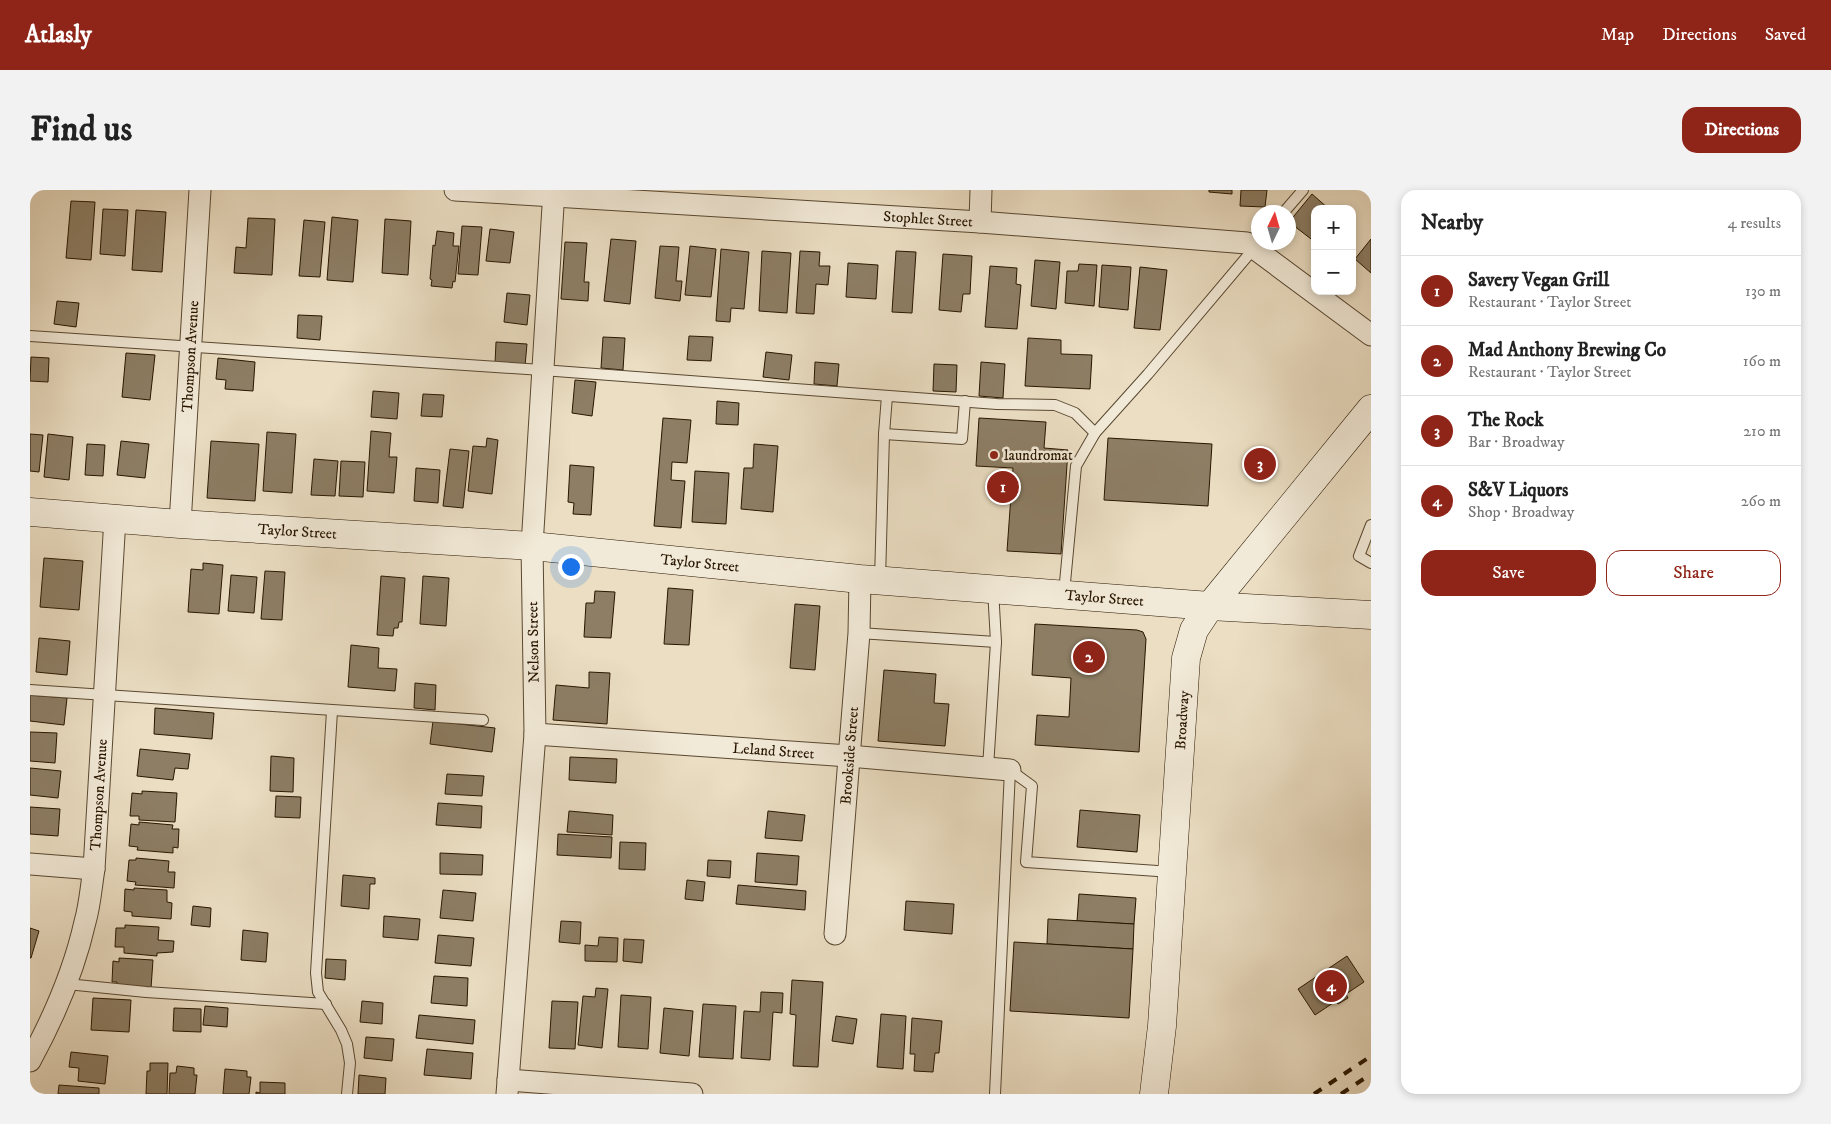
<!DOCTYPE html>
<meta charset="utf-8">
<style>
:root{--surface:#fff;--page:#f2f2f2;--text:#222;--muted:#767676;--line:#e0e0e0;--accent:#8f2418}
body{margin:0;font-family:"IM FELL DW Pica",serif;background:var(--page);color:var(--text)}
.controls{position:absolute;right:15px;top:15px;display:grid;overflow:hidden;border-radius:10px;box-shadow:0 2px 8px #0003}
.controls button{width:45px;height:45px;display:grid;place-items:center;padding:0;border:0;border-bottom:1px solid var(--line);background:var(--surface);color:var(--text);font:25px sans-serif}
.compass{position:absolute;left:1221px;top:15px;width:45px;height:45px;border-radius:50%;background:var(--surface);box-shadow:0 2px 8px #0003;rotate:5deg}
.you{position:absolute;left:540px;top:376px;width:18px;height:18px;margin:-12px;border:4px solid #fff;border-radius:50%;background:#1a73e8;box-shadow:0 0 0 8px #1a73e833}
.badge{display:grid;place-items:center;width:32px;height:32px;border-radius:50%;background:var(--accent);color:#fff;font-size:16px;font-weight:700}
.pin{position:absolute;translate:-50% -50%;border:2px solid #fff;box-shadow:0 1px 5px #0006}
.list{margin:0;padding:0;list-style:none}
h2{display:flex;justify-content:space-between;align-items:center;height:65px;margin:0;padding:0 20px;font-size:21px}
h2 small{font-size:16px;font-weight:400;color:var(--muted)}
.list li{display:grid;grid-template-columns:32px 1fr auto;gap:15px;align-items:center;box-sizing:border-box;height:70px;padding:0 20px;border-top:1px solid var(--line)}
.list b{display:block;font-size:19px;white-space:nowrap}
.list p{margin:0;font-size:16px;white-space:nowrap;color:var(--muted)}
.list em{font-size:16px;font-style:normal;color:var(--muted)}
.actions{display:flex;gap:10px;padding:15px 20px}
.actions a{flex:1;padding:11px 0;border:1px solid var(--accent);border-radius:15px;text-align:center;font-size:18px;color:var(--accent)}
.actions .main{background:var(--accent);color:#fff}
.map{position:relative;flex:none;width:1341px;height:904px;overflow:hidden;border-radius:15px}
header{display:flex;align-items:center;gap:30px;box-sizing:border-box;height:70px;padding:0 25px;background:var(--accent);color:#fff}
header strong{font-size:24px}
nav{display:flex;gap:28px;margin-inline-start:auto;font-size:18px}
.intro{display:flex;align-items:center;justify-content:space-between;box-sizing:border-box;height:120px;padding:0 30px}
h1{margin:0;font-size:35px}
.button{padding:12px 22px;border-radius:15px;background:var(--accent);color:#fff;font-size:18px;font-weight:700}
main{display:flex;gap:30px;padding:0 30px}
aside{flex:1;background:var(--surface);border-radius:15px;box-shadow:0 2px 8px #0003}
.map>svg:first-child{display:block}
.building{fill:#8d7e65;stroke:#281600}
.lines{fill:none;stroke-linecap:round;stroke-linejoin:round}
.service-casing{stroke:#594831;stroke-width:12}
.minor-casing{stroke:#594831;stroke-width:23}
.secondary-casing{stroke:#281600;stroke-width:29}
.service{stroke:#f2ead8;stroke-width:10}
.minor{stroke:#f2ead8;stroke-width:21}
.secondary{stroke:#f2ead8;stroke-width:28}
.rail{stroke:#281600;stroke-width:4;stroke-dasharray:9 9;stroke-linecap:butt}
.poi-dot{fill:#8f2418;stroke:#f2ead8;stroke-width:2}
.labels{text-anchor:middle;stroke-width:5;stroke-linejoin:round;paint-order:stroke}
.street-label{font-size:15px;fill:#281600;stroke:#f2ead8}
.poi-label{font-size:15px;fill:#281600;stroke:#f2ead8;text-anchor:start}
</style>
<header>
<strong>Atlasly</strong>
<nav><a>Map</a><a>Directions</a><a>Saved</a></nav>
</header>
<div class="intro"><h1>Find us</h1><a class="button">Directions</a></div>
<main>
<div class="map">
<svg width="1341" height="904" viewBox="0 0 1341 904">
<rect width="100%" height="100%" fill="#ebdec3"/>
<filter id="stains"><feTurbulence type="fractalNoise" baseFrequency=".004" numOctaves="4"/><feColorMatrix values="0 0 0 0 .2 0 0 0 0 .09 0 0 0 0 .02 0 0 0 .5 -.17"/></filter>
<radialGradient id="worn" r=".72"><stop offset=".6" stop-color="#630" stop-opacity="0"/><stop offset="1" stop-color="#630" stop-opacity=".3"/></radialGradient>
<g class="building">
<path d="M 1179,0 L 1202,0 L 1202,4 L 1179,2 Z"/>
<path d="M 1211,0 L 1237,0 L 1235,17 L 1210,16 Z"/>
<path d="M 1282,4 L 1299,19 L 1285,19 L 1285,52 L 1259,32 Z"/>
<path d="M 41,11 L 65,12 L 61,70 L 36,68 Z"/>
<path d="M 73,19 L 98,20 L 95,66 L 70,64 Z"/>
<path d="M 106,20 L 136,22 L 132,82 L 102,80 Z"/>
<path d="M 302,27 L 328,30 L 323,92 L 297,90 Z"/>
<path d="M 218,28 L 245,29 L 242,85 L 204,83 L 206,57 L 216,58 Z"/>
<path d="M 355,29 L 381,31 L 378,85 L 352,83 Z"/>
<path d="M 274,30 L 295,32 L 290,87 L 269,86 Z"/>
<path d="M 432,36 L 452,37 L 448,85 L 428,84 Z"/>
<path d="M 460,39 L 484,42 L 480,73 L 456,71 Z"/>
<path d="M 407,41 L 424,43 L 423,56 L 429,56 L 425,92 L 423,91 L 422,98 L 401,96 L 402,90 L 400,89 L 403,55 L 405,56 Z"/>
<path d="M 581,49 L 606,51 L 600,114 L 574,111 Z"/>
<path d="M 1341,49 L 1341,83 L 1325,69 Z"/>
<path d="M 535,52 L 557,53 L 554,92 L 559,92 L 558,111 L 531,109 Z"/>
<path d="M 630,56 L 649,57 L 646,91 L 652,91 L 650,111 L 625,108 Z"/>
<path d="M 660,56 L 686,59 L 681,107 L 655,105 Z"/>
<path d="M 691,59 L 719,62 L 714,119 L 701,118 L 700,132 L 686,131 Z"/>
<path d="M 732,61 L 761,63 L 757,123 L 729,121 Z"/>
<path d="M 770,61 L 790,62 L 789,76 L 800,76 L 798,95 L 786,94 L 784,124 L 766,123 Z"/>
<path d="M 866,61 L 886,62 L 882,123 L 862,122 Z"/>
<path d="M 913,64 L 942,66 L 940,104 L 933,104 L 931,122 L 909,120 Z"/>
<path d="M 1005,70 L 1030,72 L 1026,119 L 1001,116 Z"/>
<path d="M 818,73 L 848,75 L 846,109 L 816,107 Z"/>
<path d="M 1049,74 L 1067,75 L 1064,116 L 1035,113 L 1037,81 L 1048,81 Z"/>
<path d="M 1072,75 L 1101,77 L 1098,120 L 1069,117 Z"/>
<path d="M 960,76 L 987,78 L 986,94 L 991,95 L 987,139 L 955,137 Z"/>
<path d="M 1110,77 L 1137,80 L 1130,140 L 1104,138 Z"/>
<path d="M 477,103 L 500,105 L 497,135 L 474,132 Z"/>
<path d="M 27,111 L 49,113 L 46,137 L 24,134 Z"/>
<path d="M 268,125 L 292,126 L 290,150 L 267,148 Z"/>
<path d="M 659,146 L 683,147 L 681,171 L 657,170 Z"/>
<path d="M 573,147 L 595,148 L 593,180 L 571,178 Z"/>
<path d="M 998,148 L 1031,150 L 1031,164 L 1062,165 L 1060,199 L 995,196 Z"/>
<path d="M 466,152 L 497,154 L 495,176 L 465,174 Z"/>
<path d="M 736,162 L 762,165 L 759,190 L 733,187 Z"/>
<path d="M 96,163 L 125,165 L 120,210 L 92,207 Z"/>
<path d="M 1,167 L 19,168 L 18,192 L 0,191 Z"/>
<path d="M 188,168 L 225,172 L 223,201 L 195,199 L 196,190 L 186,189 Z"/>
<path d="M 785,172 L 809,174 L 807,196 L 784,194 Z"/>
<path d="M 951,172 L 975,174 L 973,208 L 949,206 Z"/>
<path d="M 904,174 L 927,175 L 926,202 L 903,201 Z"/>
<path d="M 545,190 L 566,192 L 562,226 L 542,223 Z"/>
<path d="M 343,201 L 369,203 L 367,229 L 341,227 Z"/>
<path d="M 393,204 L 414,205 L 412,227 L 391,226 Z"/>
<path d="M 687,211 L 709,213 L 708,235 L 686,234 Z"/>
<path d="M 633,228 L 661,230 L 657,273 L 642,272 L 641,290 L 655,291 L 651,338 L 624,336 Z"/>
<path d="M 949,228 L 1016,232 L 1014,258 L 1038,260 L 1031,364 L 977,361 L 983,278 L 946,276 Z"/>
<path d="M 341,241 L 361,243 L 359,267 L 367,267 L 364,303 L 337,301 Z"/>
<path d="M 237,242 L 266,244 L 262,303 L 233,301 Z"/>
<path d="M 0,244 L 13,245 L 9,282 L 0,281 Z"/>
<path d="M 18,244 L 43,247 L 39,290 L 14,287 Z"/>
<path d="M 457,248 L 468,250 L 462,304 L 438,301 L 443,256 L 456,257 Z"/>
<path d="M 1078,248 L 1182,254 L 1178,316 L 1074,310 Z"/>
<path d="M 91,251 L 119,254 L 115,288 L 87,285 Z"/>
<path d="M 181,251 L 229,254 L 225,311 L 177,308 Z"/>
<path d="M 57,254 L 75,255 L 73,286 L 55,285 Z"/>
<path d="M 724,254 L 748,256 L 743,322 L 711,319 L 714,278 L 723,278 Z"/>
<path d="M 420,259 L 439,261 L 433,318 L 413,316 Z"/>
<path d="M 284,269 L 308,271 L 305,306 L 281,305 Z"/>
<path d="M 311,271 L 335,272 L 333,307 L 309,306 Z"/>
<path d="M 540,275 L 564,277 L 561,325 L 543,324 L 544,313 L 538,312 Z"/>
<path d="M 386,278 L 410,280 L 408,313 L 384,311 Z"/>
<path d="M 665,281 L 699,283 L 696,334 L 662,332 Z"/>
<path d="M 14,368 L 53,371 L 49,420 L 10,417 Z"/>
<path d="M 173,373 L 193,375 L 189,424 L 158,422 L 161,379 L 173,380 Z"/>
<path d="M 235,381 L 255,382 L 252,430 L 231,429 Z"/>
<path d="M 201,385 L 227,387 L 224,423 L 198,421 Z"/>
<path d="M 351,386 L 375,388 L 372,432 L 369,432 L 368,438 L 364,438 L 363,446 L 347,445 Z"/>
<path d="M 393,386 L 419,388 L 416,436 L 390,434 Z"/>
<path d="M 638,398 L 663,400 L 659,455 L 634,454 Z"/>
<path d="M 565,401 L 585,402 L 581,448 L 554,447 L 556,413 L 564,413 Z"/>
<path d="M 765,414 L 790,416 L 785,480 L 760,478 Z"/>
<path d="M 1005,434 L 1107,440 L 1113,442 L 1116,449 L 1109,562 L 1005,555 L 1007,525 L 1039,527 L 1041,488 L 1002,485 Z"/>
<path d="M 9,448 L 40,451 L 37,485 L 6,482 Z"/>
<path d="M 321,455 L 349,458 L 348,478 L 367,479 L 365,501 L 318,497 Z"/>
<path d="M 854,480 L 906,484 L 904,513 L 919,514 L 915,556 L 848,551 Z"/>
<path d="M 559,482 L 580,483 L 577,534 L 523,530 L 526,495 L 559,498 Z"/>
<path d="M 385,493 L 406,495 L 405,520 L 384,518 Z"/>
<path d="M 0,505 L 37,508 L 34,535 L 0,531 Z"/>
<path d="M 125,518 L 184,523 L 182,549 L 124,544 Z"/>
<path d="M 403,531 L 465,538 L 462,562 L 400,554 Z"/>
<path d="M 0,542 L 27,543 L 25,573 L 0,571 Z"/>
<path d="M 110,559 L 160,564 L 158,579 L 145,578 L 143,590 L 107,586 Z"/>
<path d="M 241,566 L 264,568 L 263,602 L 240,601 Z"/>
<path d="M 540,567 L 587,569 L 586,593 L 539,590 Z"/>
<path d="M 0,578 L 31,581 L 28,608 L 0,605 Z"/>
<path d="M 417,584 L 454,586 L 452,606 L 415,604 Z"/>
<path d="M 112,601 L 147,603 L 145,632 L 109,630 L 109,626 L 100,626 L 102,603 L 112,604 Z"/>
<path d="M 246,606 L 271,607 L 270,628 L 245,627 Z"/>
<path d="M 408,613 L 452,616 L 451,638 L 406,635 Z"/>
<path d="M 0,617 L 30,619 L 28,646 L 0,644 Z"/>
<path d="M 1050,620 L 1110,625 L 1107,662 L 1047,657 Z"/>
<path d="M 539,621 L 583,625 L 582,645 L 537,642 Z"/>
<path d="M 738,621 L 775,625 L 772,651 L 735,648 Z"/>
<path d="M 109,632 L 143,635 L 142,639 L 149,639 L 148,658 L 143,657 L 143,663 L 107,660 L 108,657 L 99,656 L 101,634 L 109,635 Z"/>
<path d="M 528,644 L 582,647 L 581,668 L 527,665 Z"/>
<path d="M 590,652 L 616,653 L 615,680 L 589,679 Z"/>
<path d="M 410,663 L 453,665 L 452,685 L 410,684 Z"/>
<path d="M 727,663 L 769,666 L 767,695 L 725,692 Z"/>
<path d="M 106,668 L 139,671 L 138,682 L 145,682 L 144,698 L 105,695 L 106,692 L 97,691 L 99,670 L 106,670 Z"/>
<path d="M 678,670 L 701,671 L 700,688 L 677,686 Z"/>
<path d="M 313,685 L 345,688 L 345,694 L 340,694 L 339,719 L 311,716 Z"/>
<path d="M 657,690 L 675,692 L 673,711 L 655,709 Z"/>
<path d="M 708,695 L 776,701 L 775,720 L 706,714 Z"/>
<path d="M 104,698 L 137,700 L 137,712 L 142,713 L 141,729 L 102,726 L 102,722 L 94,721 L 95,699 L 104,700 Z"/>
<path d="M 413,700 L 446,703 L 443,731 L 410,728 Z"/>
<path d="M 1049,704 L 1106,708 L 1104,734 L 1047,731 Z"/>
<path d="M 876,711 L 924,714 L 922,744 L 874,740 Z"/>
<path d="M 163,716 L 181,718 L 180,737 L 161,735 Z"/>
<path d="M 354,726 L 390,729 L 388,750 L 353,747 Z"/>
<path d="M 1018,729 L 1104,734 L 1103,759 L 1017,754 Z"/>
<path d="M 531,731 L 551,732 L 550,754 L 529,752 Z"/>
<path d="M 95,735 L 129,737 L 128,750 L 144,751 L 143,762 L 127,763 L 127,766 L 94,763 L 94,757 L 85,757 L 86,738 L 95,738 Z"/>
<path d="M 0,738 L 9,741 L 1,768 L 0,768 Z"/>
<path d="M 213,740 L 238,743 L 236,772 L 211,770 Z"/>
<path d="M 408,745 L 444,748 L 441,776 L 405,773 Z"/>
<path d="M 569,747 L 588,748 L 587,772 L 555,771 L 555,755 L 568,756 Z"/>
<path d="M 594,749 L 614,750 L 612,773 L 593,771 Z"/>
<path d="M 984,752 L 1103,759 L 1099,828 L 980,821 Z"/>
<path d="M 1317,766 L 1334,792 L 1316,804 L 1318,808 L 1308,814 L 1306,811 L 1285,825 L 1268,799 Z"/>
<path d="M 89,768 L 123,770 L 121,798 L 87,795 L 87,792 L 82,792 L 83,771 L 89,772 Z"/>
<path d="M 296,769 L 316,770 L 315,790 L 295,788 Z"/>
<path d="M 404,786 L 438,788 L 437,816 L 401,813 Z"/>
<path d="M 762,790 L 793,792 L 788,877 L 763,876 L 766,825 L 760,824 Z"/>
<path d="M 566,798 L 578,799 L 572,858 L 548,855 L 553,806 L 565,807 Z"/>
<path d="M 731,802 L 753,803 L 752,823 L 743,822 L 740,870 L 711,868 L 714,821 L 730,822 Z"/>
<path d="M 591,805 L 621,807 L 618,859 L 588,857 Z"/>
<path d="M 63,808 L 101,810 L 99,842 L 61,840 Z"/>
<path d="M 332,811 L 353,813 L 352,834 L 330,832 Z"/>
<path d="M 522,811 L 548,812 L 545,859 L 519,858 Z"/>
<path d="M 673,814 L 706,816 L 703,869 L 669,867 Z"/>
<path d="M 175,816 L 198,818 L 197,837 L 173,835 Z"/>
<path d="M 144,818 L 171,819 L 171,842 L 143,841 Z"/>
<path d="M 634,818 L 663,821 L 659,866 L 630,863 Z"/>
<path d="M 851,824 L 876,826 L 873,879 L 847,877 Z"/>
<path d="M 389,825 L 445,830 L 443,854 L 386,848 Z"/>
<path d="M 806,826 L 827,829 L 823,854 L 802,851 Z"/>
<path d="M 882,828 L 912,831 L 909,863 L 905,863 L 903,882 L 884,881 L 885,864 L 880,864 Z"/>
<path d="M 336,847 L 364,849 L 362,871 L 334,868 Z"/>
<path d="M 397,859 L 443,863 L 441,889 L 394,885 Z"/>
<path d="M 41,862 L 78,866 L 75,894 L 48,891 L 49,878 L 39,877 Z"/>
<path d="M 120,873 L 138,873 L 137,904 L 116,904 L 117,881 L 120,881 Z"/>
<path d="M 147,876 L 164,878 L 164,885 L 167,885 L 165,904 L 139,904 L 140,883 L 146,883 Z"/>
<path d="M 195,879 L 217,881 L 217,887 L 221,887 L 219,904 L 193,904 Z"/>
<path d="M 329,885 L 356,888 L 355,904 L 328,904 Z"/>
<path d="M 230,892 L 255,893 L 255,904 L 226,904 L 226,902 L 230,903 Z"/>
<path d="M 29,895 L 69,898 L 69,904 L 28,904 Z"/>
</g>
<g class="lines">
<g class="service-casing">
<g id="service">
<path d="M 1254,22 L 1273,0"/>
<path d="M 0,146 L 512,180 L 967,214 L 1025,215 L 1045,223 L 1065,243"/>
<path d="M 854,244 L 932,249 L 935,211"/>
<path d="M 1341,335 L 1329,366 L 1341,373"/>
<path d="M 850,390 L 854,244 L 857,206"/>
<path d="M 1034,403 L 1046,276 L 1065,243 L 1118,184 L 1226,56"/>
<path d="M 829,443 L 966,452"/>
<path d="M 0,500 L 453,530"/>
<path d="M 302,521 L 286,783 L 288,802 L 311,840 L 317,854 L 320,873 L 317,904"/>
<path d="M 958,578 L 966,452 L 963,399"/>
<path d="M 980,580 L 1002,596 L 996,672 L 1142,682"/>
<path d="M 37,794 L 116,802 L 296,814"/>
<path d="M 965,904 L 980,580"/>
</g>
</g>
<g class="minor-casing">
<g id="minor">
<path id="s1" d="M 425,0 L 950,32 L 1217,53 L 1341,145"/>
<path d="M 950,32 L 951,0"/>
<path id="s2" d="M 150,334 L 170,0"/>
<path id="s3" d="M 505,544 L 819,566 L 980,580"/>
<path d="M 0,674 L 64,679"/>
<path id="s4" d="M 805,744 L 829,443 L 830,389"/>
<path id="s5" d="M 0,871 C 24,827 44,781 55,732 C 60,715 61,697 64,679 L 85,328"/>
<path d="M 478,890 L 662,904"/>
<path d="M 477,904 L 505,544 L 502,356 L 524,0"/>
</g>
</g>
<g class="secondary-casing">
<g id="secondary">
<path id="s6" d="M 0,322 L 150,334 L 502,356 L 830,389 L 1180,416 L 1341,425"/>
<path id="s7" d="M 1124,904 L 1132,836 L 1156,468 L 1164,440 L 1180,416 L 1341,219"/>
</g>
</g>
<use href="#service" class="service"/>
<use href="#minor" class="minor"/>
<use href="#secondary" class="secondary"/>
<g class="rail">
<path d="M 1284,904 L 1341,866"/>
<path d="M 1311,904 L 1341,884"/>
</g>
</g>
<circle class="poi-dot" cx="964" cy="265" r="5"/>
<g class="labels">
<g class="street-label">
<text dy="5" stroke="none"><textPath href="#s1" startOffset="474">Stophlet Street</textPath></text>
<text dy="5" stroke="none"><textPath href="#s2" startOffset="168">Thompson Avenue</textPath></text>
<text dy="5" stroke="none"><textPath href="#s6" startOffset="268">Taylor Street</textPath></text>
<text dy="5" stroke="none"><textPath href="#s6" startOffset="672">Taylor Street</textPath></text>
<text dy="5" stroke="none"><textPath href="#s6" startOffset="1078">Taylor Street</textPath></text>
<text transform="translate(503 452) rotate(-91)" y="5">Nelson Street</text>
<text dy="5" stroke="none"><textPath href="#s7" startOffset="375">Broadway</textPath></text>
<text dy="5" stroke="none"><textPath href="#s3" startOffset="239">Leland Street</textPath></text>
<text dy="5" stroke="none"><textPath href="#s4" startOffset="179">Brookside Street</textPath></text>
<text dy="5" stroke="none"><textPath href="#s5" startOffset="278">Thompson Avenue</textPath></text>
</g>
<g class="poi-label">
<text x="974" y="270">laundromat</text>
</g>
</g>
<rect width="100%" height="100%" filter="url(#stains)"/>
<rect width="100%" height="100%" fill="url(#worn)"/>
</svg>
<div class="controls">
<button>+</button>
<button>−</button>
</div>
<svg class="compass" viewBox="-18 -18 36 36"><path d="M0-13l5 13h-10z" fill="#e53935"/><path d="M0 13l5-13h-10z" fill="#767676"/></svg>
<div class="you"></div>
<div class="pin badge" style="left:973px;top:297px">1</div>
<div class="pin badge" style="left:1059px;top:467px">2</div>
<div class="pin badge" style="left:1230px;top:274px">3</div>
<div class="pin badge" style="left:1301px;top:796px">4</div>
</div>
<aside>
<h2>Nearby<small>4 results</small></h2>
<ul class="list">
<li><span class="badge">1</span><div><b>Savery Vegan Grill</b><p>Restaurant · Taylor Street</p></div><em>130 m</em></li>
<li><span class="badge">2</span><div><b>Mad Anthony Brewing Co</b><p>Restaurant · Taylor Street</p></div><em>160 m</em></li>
<li><span class="badge">3</span><div><b>The Rock</b><p>Bar · Broadway</p></div><em>210 m</em></li>
<li><span class="badge">4</span><div><b>S&amp;V Liquors</b><p>Shop · Broadway</p></div><em>260 m</em></li>
</ul>
<div class="actions"><a class="main">Save</a><a>Share</a></div>
</aside>
</main>
